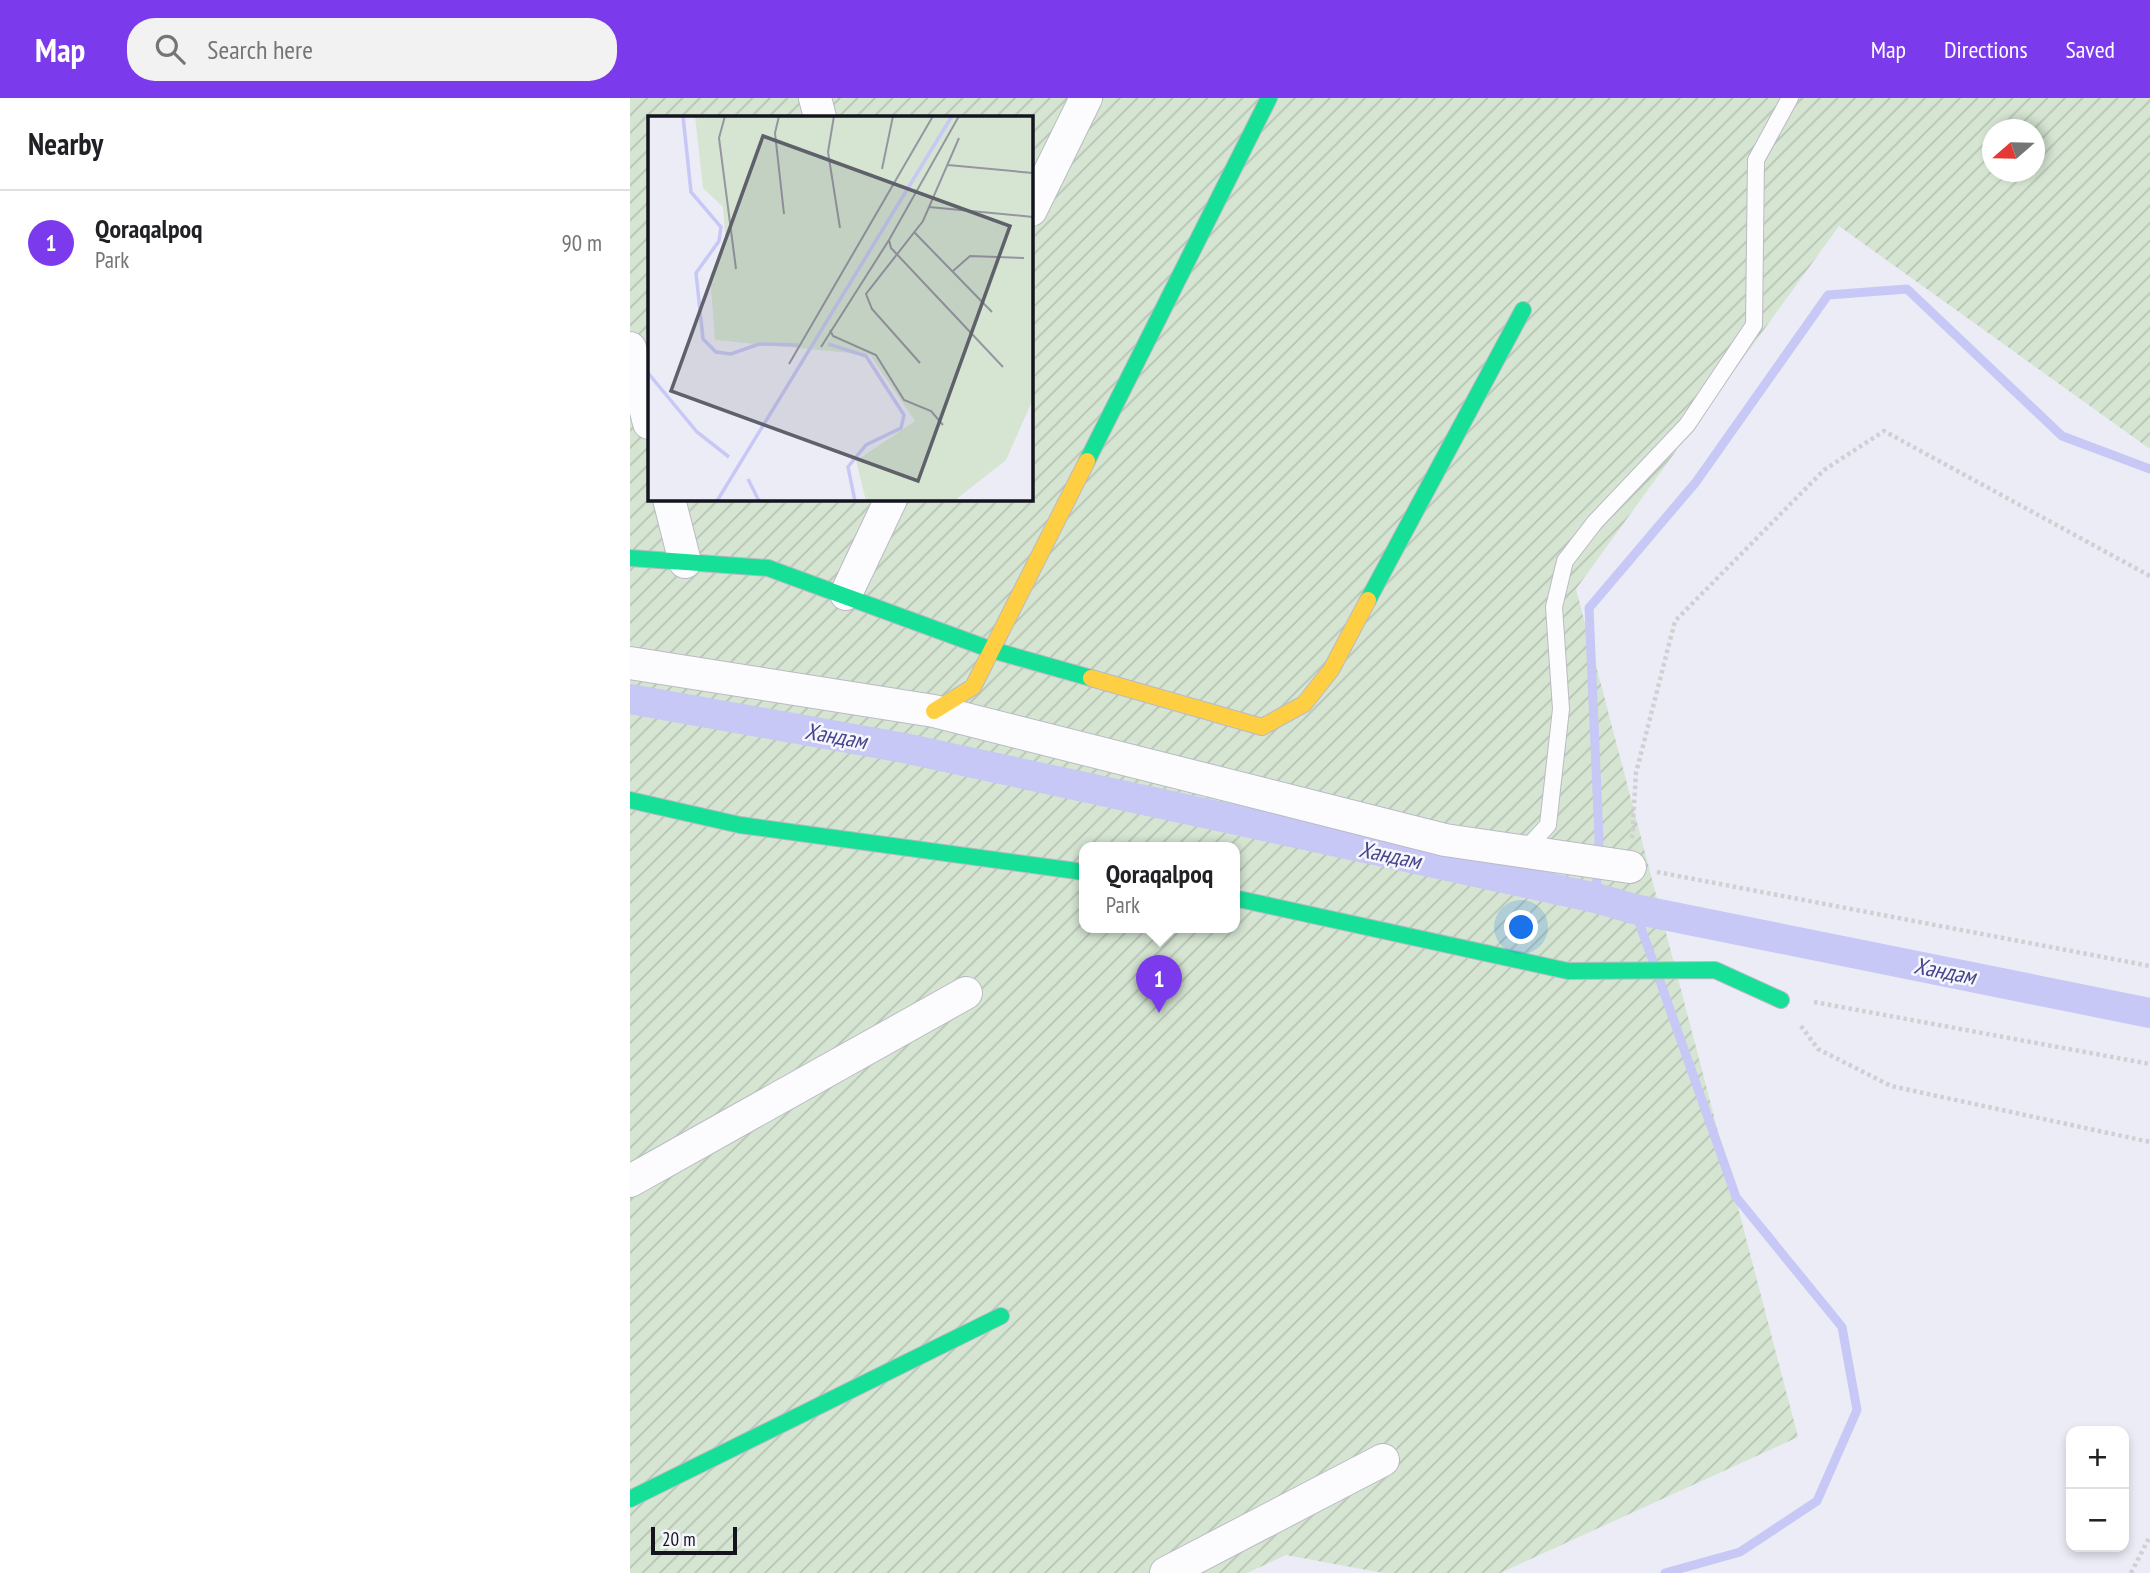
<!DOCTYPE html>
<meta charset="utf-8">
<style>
:root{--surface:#fff;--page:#f2f2f2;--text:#202124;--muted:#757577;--line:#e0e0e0;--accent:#7c3aed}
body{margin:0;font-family:"PT Sans Narrow",sans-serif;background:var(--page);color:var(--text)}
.controls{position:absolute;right:21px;bottom:21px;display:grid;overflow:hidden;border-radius:14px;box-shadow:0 4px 10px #0003}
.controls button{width:63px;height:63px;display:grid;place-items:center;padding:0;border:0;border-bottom:2px solid var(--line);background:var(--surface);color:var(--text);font:35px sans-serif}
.compass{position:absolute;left:1352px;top:21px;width:63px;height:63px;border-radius:50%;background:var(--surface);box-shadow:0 4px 10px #0003;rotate:250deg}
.scale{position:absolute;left:21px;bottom:18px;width:86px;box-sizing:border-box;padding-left:7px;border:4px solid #14141f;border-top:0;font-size:19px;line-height:24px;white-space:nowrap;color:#14141f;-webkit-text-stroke:5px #f6f7fd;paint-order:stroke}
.you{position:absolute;left:892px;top:830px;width:24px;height:24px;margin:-18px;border:5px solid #fff;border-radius:50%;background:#1a73e8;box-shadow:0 0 0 10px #1a73e833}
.badge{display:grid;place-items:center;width:46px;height:46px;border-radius:50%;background:var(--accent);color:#fff;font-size:23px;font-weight:700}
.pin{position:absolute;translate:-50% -58px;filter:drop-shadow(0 2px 4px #0008)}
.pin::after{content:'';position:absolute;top:37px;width:24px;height:21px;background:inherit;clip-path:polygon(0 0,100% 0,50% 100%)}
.popup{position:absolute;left:449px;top:744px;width:161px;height:91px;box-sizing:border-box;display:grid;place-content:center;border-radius:14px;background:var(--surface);filter:drop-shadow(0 2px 5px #0005);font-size:23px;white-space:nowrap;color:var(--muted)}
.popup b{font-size:26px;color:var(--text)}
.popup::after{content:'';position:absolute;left:50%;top:100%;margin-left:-14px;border:14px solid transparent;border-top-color:var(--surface)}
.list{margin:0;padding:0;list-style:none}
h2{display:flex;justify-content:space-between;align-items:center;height:91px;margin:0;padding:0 28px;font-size:30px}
h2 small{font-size:23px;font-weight:400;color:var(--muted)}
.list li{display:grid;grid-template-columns:46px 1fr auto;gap:21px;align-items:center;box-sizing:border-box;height:105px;padding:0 28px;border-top:2px solid var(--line)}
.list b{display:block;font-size:26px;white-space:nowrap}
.list p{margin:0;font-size:23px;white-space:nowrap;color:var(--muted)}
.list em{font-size:23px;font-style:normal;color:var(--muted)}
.icon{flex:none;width:38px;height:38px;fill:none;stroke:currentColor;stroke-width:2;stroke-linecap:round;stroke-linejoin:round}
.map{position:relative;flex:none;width:1520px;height:1475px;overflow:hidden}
header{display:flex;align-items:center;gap:42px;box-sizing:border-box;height:98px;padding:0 35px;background:var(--accent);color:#fff}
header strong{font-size:33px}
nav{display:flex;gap:38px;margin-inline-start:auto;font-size:24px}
.search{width:490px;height:63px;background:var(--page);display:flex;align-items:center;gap:18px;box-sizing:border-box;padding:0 24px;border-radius:28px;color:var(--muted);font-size:26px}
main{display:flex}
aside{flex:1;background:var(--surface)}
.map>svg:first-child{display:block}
.garden{fill:url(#garden-furrows);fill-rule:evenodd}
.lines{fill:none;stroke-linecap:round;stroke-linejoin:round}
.stream{stroke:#c7c8f5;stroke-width:9}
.canal{stroke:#c7c8f5;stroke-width:30}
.lane-casing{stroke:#babac4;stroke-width:18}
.street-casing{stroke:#babac4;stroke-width:34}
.fast-casing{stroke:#babac4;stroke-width:18}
.slow-casing{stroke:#babac4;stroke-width:18}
.path{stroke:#d0d0d3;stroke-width:4.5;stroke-dasharray:3.5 3.5;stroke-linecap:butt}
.lane{stroke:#fcfcfe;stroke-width:16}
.street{stroke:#fcfcfe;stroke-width:32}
.fast{stroke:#16e098;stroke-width:16}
.slow{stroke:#ffcf43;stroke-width:16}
.labels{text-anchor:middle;stroke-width:5;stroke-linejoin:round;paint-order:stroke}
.water-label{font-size:23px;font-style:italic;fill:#48458b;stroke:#f6f7fd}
.inset-river{fill:none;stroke:#c7c8f5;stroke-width:3.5}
.inset-road{fill:none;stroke:#9596a0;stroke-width:2}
.view{fill:#5f606a;fill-opacity:0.15;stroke:#5f606a;stroke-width:3.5}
.inset-edge{fill:none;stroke:#14141f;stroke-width:3.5}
</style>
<header>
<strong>Map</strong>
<div class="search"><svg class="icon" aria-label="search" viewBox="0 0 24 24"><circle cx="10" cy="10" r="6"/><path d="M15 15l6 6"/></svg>Search here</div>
<nav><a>Map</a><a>Directions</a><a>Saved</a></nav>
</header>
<main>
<aside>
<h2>Nearby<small></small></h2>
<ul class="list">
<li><span class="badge">1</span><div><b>Qoraqalpoq</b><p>Park</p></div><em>90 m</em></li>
</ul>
</aside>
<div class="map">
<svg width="1520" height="1475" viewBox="0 0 1520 1475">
<defs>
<pattern id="garden-furrows" width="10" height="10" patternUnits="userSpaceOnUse" patternTransform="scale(1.75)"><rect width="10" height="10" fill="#d5e5d2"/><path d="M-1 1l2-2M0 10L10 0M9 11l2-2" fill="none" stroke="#b6c4b4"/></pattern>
</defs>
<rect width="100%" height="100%" fill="#ebecf6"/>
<path class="garden" d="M 0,0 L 1520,0 L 1520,351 L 1209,128 L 946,491 L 1168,1339 L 870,1475 L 753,1475 L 656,1457 L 617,1475 L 0,1475 ZM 19,19 L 401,19 L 401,401 L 19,401 ZM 1363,32 L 1405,32 L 1405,74 L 1363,74 ZM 454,749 L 604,749 L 604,829 L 454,829 Z"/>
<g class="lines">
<g class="stream">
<path d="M 966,800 L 969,740 L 959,510 L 1066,384 L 1198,197 L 1277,191 L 1432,338 L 1520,371"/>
<path d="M 1004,811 L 1023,863"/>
<path d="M 1030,883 L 1106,1099 L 1212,1229 L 1227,1312 L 1187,1403 L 1110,1454 L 1035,1475"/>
</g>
<path class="canal" d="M 0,601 L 274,650 L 966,800 L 1004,811 L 1520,915"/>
<g class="lane-casing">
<path id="lane" d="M 894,753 L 918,727 L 931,611 L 924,509 L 935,463 L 965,424 L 1057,327 L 1124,227 L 1126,62 L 1160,0"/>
</g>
<g class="street-casing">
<g id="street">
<path d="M 185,0 L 190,19"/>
<path d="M 401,112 L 456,0"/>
<path d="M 0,250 L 19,325"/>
<path d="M 39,401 L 55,464"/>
<path d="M 216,496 L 261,401"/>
<path d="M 0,565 L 304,613 L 815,742 L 1000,769"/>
<path d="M 0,1083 L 336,895"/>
<path d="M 536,1475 L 753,1362"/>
</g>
</g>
<g class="fast-casing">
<g id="fast">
<path d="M 457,363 L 639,0"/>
<path d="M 0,460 L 138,470 L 362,552 L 461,580"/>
<path d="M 738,502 L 893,212"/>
<path d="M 0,702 L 110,727 L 454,774"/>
<path d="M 604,800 L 938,873 L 1085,872 L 1151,902"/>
<path d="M 0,1401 L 371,1218"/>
</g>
</g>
<g class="slow-casing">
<g id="slow">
<path d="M 461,580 L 632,629 L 674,606 L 701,572 L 738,502"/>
<path d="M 304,613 L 343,589 L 457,363"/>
</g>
</g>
<g class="path">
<path d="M 1002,740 L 1006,675 L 1045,523 L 1194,372 L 1254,333 L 1520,478"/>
<path d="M 1027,774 L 1520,868"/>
<path d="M 1184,904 L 1520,966"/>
<path d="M 1171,928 L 1188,951 L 1261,988 L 1520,1044"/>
<path d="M 1501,1475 L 1520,1438"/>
</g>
<use href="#lane" class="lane"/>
<use href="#street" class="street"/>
<use href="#fast" class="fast"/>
<use href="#slow" class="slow"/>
</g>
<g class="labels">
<g class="water-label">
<text transform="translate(206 638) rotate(10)" y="8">Хандам</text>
<text transform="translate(760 757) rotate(12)" y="8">Хандам</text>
<text transform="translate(1315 873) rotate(11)" y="8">Хандам</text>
</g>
</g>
<g transform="translate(18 18)">
<rect width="385" height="385" fill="#ebecf6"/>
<path d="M 47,0 L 385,0 L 385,283 L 358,344 L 306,385 L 218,385 L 208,345 L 267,305 L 222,239 L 67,224 L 62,159 L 78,131 L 75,91 L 55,72 Z" fill="#d5e5d2"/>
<path class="inset-river" d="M 35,0 L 43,76 L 73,111 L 71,125 L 48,157 L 55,223 L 68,236 L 83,238 L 111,228 L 150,229M 180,228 L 218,240 L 256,299 L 253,312 L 218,329 L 200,351 L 207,385M 0,257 L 49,316 L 81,341M 100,363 L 111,385M 69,385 L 304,0"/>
<path class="inset-road" d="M 77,0 L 71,22 L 88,153M 131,0 L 127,17 L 136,98M 186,0 L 180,36 L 192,112M 300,49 L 385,57M 234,53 L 245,0M 281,91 L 385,101M 266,116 L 344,196M 241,124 L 243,132 L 355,251M 305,155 L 322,140 L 376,142M 182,214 L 185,220 L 228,239 L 256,284 L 283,295 L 295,309M 173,231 L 241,124 L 311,0M 272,247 L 224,193 L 218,178 L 275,105 L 311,22M 141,248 L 285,0"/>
<path class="view" d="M 115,20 L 362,110 L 270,365 L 23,275 Z"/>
<rect width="385" height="385" class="inset-edge"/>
</g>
</svg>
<div class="controls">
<button>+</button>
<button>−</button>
</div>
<svg class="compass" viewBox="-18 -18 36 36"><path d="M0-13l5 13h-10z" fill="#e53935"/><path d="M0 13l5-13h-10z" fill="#757577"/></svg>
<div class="scale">20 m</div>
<div class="you"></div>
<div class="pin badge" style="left:529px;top:915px">1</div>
<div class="popup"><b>Qoraqalpoq</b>Park</div>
</div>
</main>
